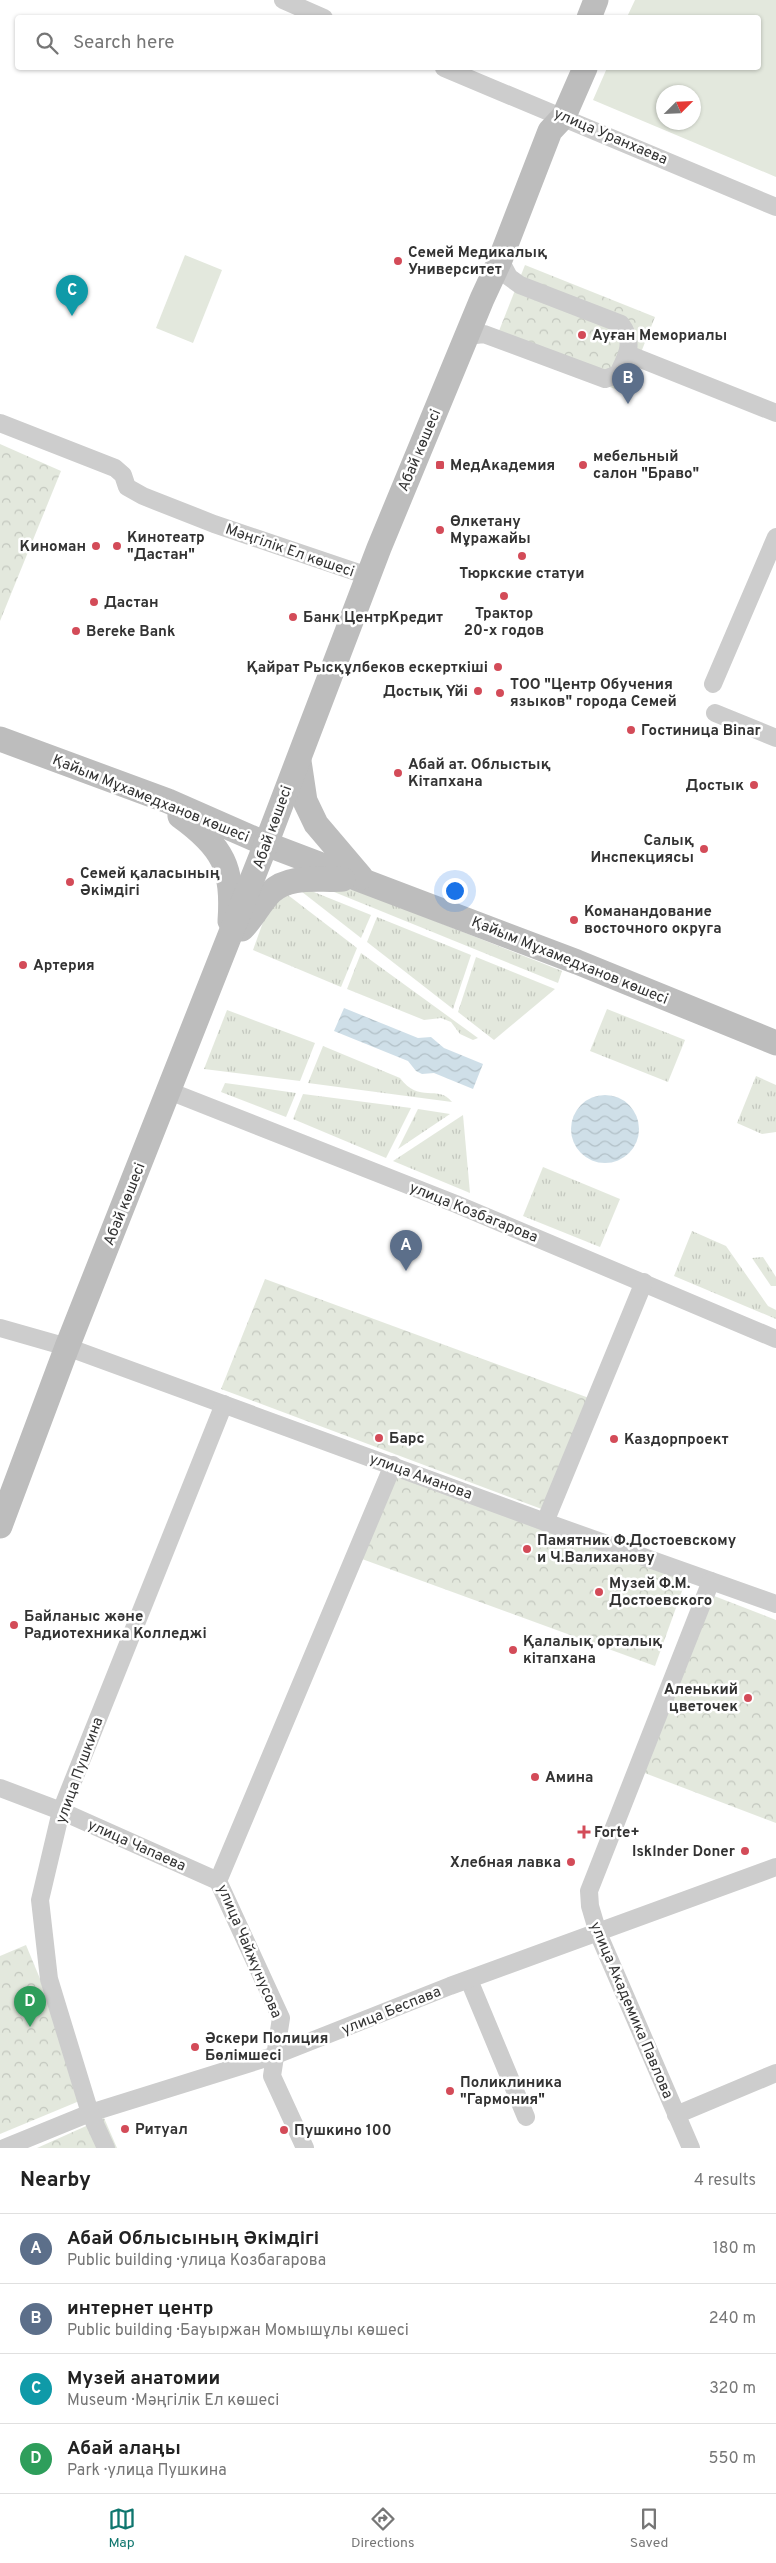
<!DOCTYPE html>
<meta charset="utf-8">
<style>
:root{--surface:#fff;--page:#f2f2f2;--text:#222;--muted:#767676;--line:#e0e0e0;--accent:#0f766e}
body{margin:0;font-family:Overpass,sans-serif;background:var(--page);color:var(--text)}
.compass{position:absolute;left:656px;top:85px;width:45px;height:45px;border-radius:50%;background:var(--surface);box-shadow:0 1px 4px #0004;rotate:66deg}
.you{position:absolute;left:454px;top:890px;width:18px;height:18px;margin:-12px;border:4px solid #fff;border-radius:50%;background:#1a73e8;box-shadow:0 0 0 8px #1a73e833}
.badge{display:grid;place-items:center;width:32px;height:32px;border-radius:50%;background:var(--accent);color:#fff;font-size:16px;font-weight:700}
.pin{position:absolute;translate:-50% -41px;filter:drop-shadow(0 1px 2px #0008)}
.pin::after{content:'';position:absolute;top:26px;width:18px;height:15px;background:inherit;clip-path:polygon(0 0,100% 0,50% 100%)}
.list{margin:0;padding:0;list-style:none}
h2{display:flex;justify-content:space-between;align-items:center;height:65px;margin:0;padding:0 20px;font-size:21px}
h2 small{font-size:16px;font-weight:400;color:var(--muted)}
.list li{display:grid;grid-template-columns:32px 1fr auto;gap:15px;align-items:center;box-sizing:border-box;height:70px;padding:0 20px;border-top:1px solid var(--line)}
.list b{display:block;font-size:19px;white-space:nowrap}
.list p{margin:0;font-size:16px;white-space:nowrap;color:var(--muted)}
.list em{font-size:16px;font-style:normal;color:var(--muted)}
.icon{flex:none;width:28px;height:28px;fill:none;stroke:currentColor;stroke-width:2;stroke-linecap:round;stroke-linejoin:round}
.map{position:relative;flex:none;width:776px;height:2148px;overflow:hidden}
.search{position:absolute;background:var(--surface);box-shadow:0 1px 4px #0004;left:15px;right:15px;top:15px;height:55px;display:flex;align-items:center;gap:12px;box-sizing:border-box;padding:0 18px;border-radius:5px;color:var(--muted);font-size:19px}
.sheet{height:345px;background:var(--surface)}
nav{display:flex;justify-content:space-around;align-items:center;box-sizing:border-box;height:70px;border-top:1px solid var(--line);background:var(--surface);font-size:14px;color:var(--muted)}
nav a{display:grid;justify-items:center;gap:2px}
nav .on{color:var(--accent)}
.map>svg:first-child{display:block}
.grass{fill:url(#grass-tufts)}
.park{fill:url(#park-crowns)}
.garden{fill:#e3e8dd;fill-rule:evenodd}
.water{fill:url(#water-waves)}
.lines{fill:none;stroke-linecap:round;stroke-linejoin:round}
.street{stroke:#cdcdcd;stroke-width:18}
.secondary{stroke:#bdbdbd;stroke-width:25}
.poi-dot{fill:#d34b58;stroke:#fff;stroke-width:2}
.labels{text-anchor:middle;stroke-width:5;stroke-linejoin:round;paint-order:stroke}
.street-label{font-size:15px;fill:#333;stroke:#fff}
.poi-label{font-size:15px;font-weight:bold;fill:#333;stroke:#fff;text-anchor:start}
</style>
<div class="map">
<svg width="776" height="2148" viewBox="0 0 776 2148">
<defs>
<pattern id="grass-tufts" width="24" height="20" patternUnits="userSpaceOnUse" patternTransform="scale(1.25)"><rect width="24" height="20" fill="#e3e8dd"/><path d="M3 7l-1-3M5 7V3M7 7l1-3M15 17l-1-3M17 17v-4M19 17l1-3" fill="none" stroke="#c3c7be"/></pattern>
<pattern id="park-crowns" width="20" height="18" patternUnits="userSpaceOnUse" patternTransform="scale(1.25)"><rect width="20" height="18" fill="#e3e8dd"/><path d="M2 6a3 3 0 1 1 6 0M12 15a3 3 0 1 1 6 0" fill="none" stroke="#c3c7be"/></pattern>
<pattern id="water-waves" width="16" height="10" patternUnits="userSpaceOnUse" patternTransform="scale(1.25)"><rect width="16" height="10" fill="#cfdfe8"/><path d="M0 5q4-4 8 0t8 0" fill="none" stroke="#b2c0c7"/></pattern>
</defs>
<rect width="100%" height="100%" fill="#fff"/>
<g class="grass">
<path d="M 312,883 L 359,891 L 562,971 L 558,983 Z"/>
<path d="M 297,888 L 304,888 L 371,915 L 361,938 Z"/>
<path d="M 284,892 L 357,948 L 341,987 L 253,950 L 267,911 Z"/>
<path d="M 377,917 L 471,955 L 453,1009 L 367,942 Z"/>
<path d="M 361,953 L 478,1038 L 473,1040 L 460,1034 L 451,1022 L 441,1018 L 424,1020 L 347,989 Z"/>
<path d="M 476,957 L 555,989 L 494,1040 L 458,1012 Z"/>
<path d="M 607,1009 L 685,1040 L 668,1082 L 590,1051 Z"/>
<path d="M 227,1010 L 315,1043 L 300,1081 L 204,1069 Z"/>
<path d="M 323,1046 L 400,1078 C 419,1104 438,1084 452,1102 L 308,1083 Z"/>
<path d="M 756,1076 L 776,1085 L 776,1132 L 762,1134 L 737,1123 Z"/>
<path d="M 225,1083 L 296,1093 L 286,1117 L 221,1092 Z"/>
<path d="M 303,1094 L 411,1108 L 386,1158 L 293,1119 Z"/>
<path d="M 418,1109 L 450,1114 L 398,1149 Z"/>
<path d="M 463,1115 L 470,1193 L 393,1161 Z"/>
<path d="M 543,1167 L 620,1199 L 600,1247 L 523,1216 Z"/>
<path d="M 692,1231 L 726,1246 L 768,1306 L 776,1310 L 776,1319 L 674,1276 Z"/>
<path d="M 763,1257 L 776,1277 L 776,1286 L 771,1286 L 752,1258 Z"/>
</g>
<g class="park">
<path d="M 525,265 L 655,317 L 625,393 L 495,341 Z"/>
<path d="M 0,444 L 61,471 L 0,621 Z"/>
<path d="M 265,1279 L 589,1398 L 547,1511 L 221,1389 Z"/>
<path d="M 393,1474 L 686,1580 L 655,1666 L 362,1559 Z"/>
<path d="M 709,1594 L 776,1620 L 776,1823 L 642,1772 Z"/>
<path d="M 26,1945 L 89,2097 L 0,2134 L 0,1956 Z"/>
<path d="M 104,2118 L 117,2148 L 37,2148 Z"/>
</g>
<g class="garden">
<path d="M 635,0 L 776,0 L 776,177 L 593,100 L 607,68 L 758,68 L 758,18 L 627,17 ZM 664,92 L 694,92 L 694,122 L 664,122 Z"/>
<path d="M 185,255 L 222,270 L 193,343 L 156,328 Z"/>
</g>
<g class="water">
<path d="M 344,1008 L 418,1038 L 431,1037 L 444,1048 L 483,1064 L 473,1089 L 434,1073 L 422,1074 L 416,1071 L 408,1061 L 334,1031 Z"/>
<circle cx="605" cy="1129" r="34"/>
</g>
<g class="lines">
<g class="street">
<path d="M 283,0 L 324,18"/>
<path d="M 444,68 L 776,207"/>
<path d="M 467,336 L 484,334 L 605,379 L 618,374 C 627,355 635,343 621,324 L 520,285 L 509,277 L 500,260"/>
<path d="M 628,354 L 776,413"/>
<path d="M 0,423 L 115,468 L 123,475 L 127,487 L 143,496 L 214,524 L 368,576"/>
<path d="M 713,684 L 776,537"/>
<path d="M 715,713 L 776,738"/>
<path d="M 169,1091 L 456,1204 L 776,1339"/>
<path d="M 0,1328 L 67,1347 L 545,1522 L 776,1604"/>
<path d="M 545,1522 L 644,1282"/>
<path d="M 0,1788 L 61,1811 L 218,1881"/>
<path d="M 469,1980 L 526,2117"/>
<path d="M 676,2115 L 776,2073"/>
<path d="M 4,2148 L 90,2113 L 276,2055 L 450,1986 L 776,1867"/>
<path d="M 106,2148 L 90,2113 L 49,1979 L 40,1900 L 61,1811 L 224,1404"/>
<path d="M 305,2148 L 272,2076 L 281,2018 L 218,1881 L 393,1465"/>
<path d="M 691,2148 L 598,1933 L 590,1906 L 589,1891 L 711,1581"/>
</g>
<g class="secondary">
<path d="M 589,18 L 596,0"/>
<path d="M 0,739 L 168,801 L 266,844 L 577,962 L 776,1043"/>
<path d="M 299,761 L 305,801 L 316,824 L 361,877"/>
<path d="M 180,816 C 223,847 234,868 230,921"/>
<path d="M 242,929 C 253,918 260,903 271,892 C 290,874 320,881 343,879"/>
<path d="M 0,1526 L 67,1347 L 266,844 L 379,548 L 482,299 L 500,260 L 550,131 L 564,116 L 585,68"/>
</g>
</g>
<g class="poi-dot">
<circle cx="398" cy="261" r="5"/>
<circle cx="582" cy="335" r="5"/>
<rect x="435" y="460" width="10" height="10" rx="2.5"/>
<circle cx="583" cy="465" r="5"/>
<circle cx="440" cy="530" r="5"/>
<circle cx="96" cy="546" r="5"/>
<circle cx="117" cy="546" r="5"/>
<circle cx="522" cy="556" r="5"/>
<circle cx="504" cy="596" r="5"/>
<circle cx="94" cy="602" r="5"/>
<circle cx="293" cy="617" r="5"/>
<circle cx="76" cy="631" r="5"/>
<circle cx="498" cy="667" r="5"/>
<circle cx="478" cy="691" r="5"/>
<circle cx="500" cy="693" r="5"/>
<circle cx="631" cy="730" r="5"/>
<circle cx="398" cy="773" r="5"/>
<circle cx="754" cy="785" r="5"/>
<circle cx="704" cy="849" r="5"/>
<circle cx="70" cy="882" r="5"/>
<circle cx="574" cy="920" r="5"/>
<circle cx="23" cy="965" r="5"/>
<circle cx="379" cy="1438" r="5"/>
<circle cx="614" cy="1439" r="5"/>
<circle cx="527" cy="1549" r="5"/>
<circle cx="599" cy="1592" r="5"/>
<circle cx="14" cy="1625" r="5"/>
<circle cx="513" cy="1650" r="5"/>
<circle cx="748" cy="1698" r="5"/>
<circle cx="535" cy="1777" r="5"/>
<path d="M581.5 1824.5h5v5h5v5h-5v5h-5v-5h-5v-5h5z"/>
<circle cx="745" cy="1851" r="5"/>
<circle cx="571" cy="1862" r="5"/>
<circle cx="195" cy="2047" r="5"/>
<circle cx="450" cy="2091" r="5"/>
<circle cx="125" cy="2129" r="5"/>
<circle cx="284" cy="2130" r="5"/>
</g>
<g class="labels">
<g class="street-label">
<text transform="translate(611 136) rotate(23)" y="5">улица Уранхаева</text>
<text transform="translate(419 450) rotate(-67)" y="5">Абай көшесі</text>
<text transform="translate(290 550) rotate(19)" y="5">Мәңгілік Ел көшесі</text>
<text transform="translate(151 798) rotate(22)" y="5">Қайым Мұхамедханов көшесі</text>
<text transform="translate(272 827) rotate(-70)" y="5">Абай көшесі</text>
<text transform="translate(570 960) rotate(22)" y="5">Қайым Мұхамедханов көшесі</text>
<text transform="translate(124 1204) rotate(-68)" y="5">Абай көшесі</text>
<text transform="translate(474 1212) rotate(22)" y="5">улица Козбагарова</text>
<text transform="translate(421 1476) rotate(20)" y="5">улица Аманова</text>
<text transform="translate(79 1770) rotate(-70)" y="5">улица Пушкина</text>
<text transform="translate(137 1845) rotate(24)" y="5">улица Чапаева</text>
<text transform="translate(250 1951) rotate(67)" y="5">улица Чайжунусова</text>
<text transform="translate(391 2010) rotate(-22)" y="5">улица Беспава</text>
<text transform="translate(632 2010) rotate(67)" y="5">улица Академика Павлова</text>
</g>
<g class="poi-label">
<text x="408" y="257">Семей Медикалық<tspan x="408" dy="17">Университет</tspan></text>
<text x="592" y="340">Ауған Мемориалы</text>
<text x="593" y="461">мебельный<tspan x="593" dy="17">салон "Браво"</tspan></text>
<text x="450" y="470">МедАкадемия</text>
<text x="450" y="526">Өлкетану<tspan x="450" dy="17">Мұражайы</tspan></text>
<text x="127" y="542">Кинотеатр<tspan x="127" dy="17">"Дастан"</tspan></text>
<text x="86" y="551" text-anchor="end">Киноман</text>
<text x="522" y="578" text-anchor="middle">Тюркские статуи</text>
<text x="104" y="607">Дастан</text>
<text x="504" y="618" text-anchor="middle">Трактор<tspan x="504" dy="17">20-х годов</tspan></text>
<text x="303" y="622">Банк ЦентрКредит</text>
<text x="86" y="636">Bereke Bank</text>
<text x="488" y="672" text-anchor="end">Қайрат Рысқұлбеков ескерткіші</text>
<text x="510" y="689">ТОО "Центр Обучения<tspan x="510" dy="17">языков" города Семей</tspan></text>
<text x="468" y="696" text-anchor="end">Достық Үйі</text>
<text x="641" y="735">Гостиница Binar</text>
<text x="408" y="769">Абай ат. Облыстық<tspan x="408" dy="17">Кітапхана</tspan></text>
<text x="744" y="790" text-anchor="end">Достык</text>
<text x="694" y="845" text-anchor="end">Салық<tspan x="694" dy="17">Инспекциясы</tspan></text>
<text x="80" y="878">Семей қаласының<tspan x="80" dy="17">Әкімдігі</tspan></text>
<text x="584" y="916">Команандование<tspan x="584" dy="17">восточного округа</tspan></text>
<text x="33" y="970">Артерия</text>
<text x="389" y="1443">Барс</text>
<text x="624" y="1444">Каздорпроект</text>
<text x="537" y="1545">Памятник Ф.Достоевскому<tspan x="537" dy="17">и Ч.Валиханову</tspan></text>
<text x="609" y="1588">Музей Ф.М.<tspan x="609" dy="17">Достоевского</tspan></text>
<text x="24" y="1621">Байланыс және<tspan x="24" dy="17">Радиотехника Колледжі</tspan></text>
<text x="523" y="1646">Қалалық орталық<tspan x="523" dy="17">кітапхана</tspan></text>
<text x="738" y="1694" text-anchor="end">Аленький<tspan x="738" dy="17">цветочек</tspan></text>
<text x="545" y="1782">Амина</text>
<text x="594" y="1837">Forte+</text>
<text x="735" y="1856" text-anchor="end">Isklnder Doner</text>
<text x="561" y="1867" text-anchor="end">Хлебная лавка</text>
<text x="205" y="2043">Әскери Полиция<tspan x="205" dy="17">Бөлімшесі</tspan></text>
<text x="460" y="2087">Поликлиника<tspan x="460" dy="17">"Гармония"</tspan></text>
<text x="135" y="2134">Ритуал</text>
<text x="294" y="2135">Пушкино 100</text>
</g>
</g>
</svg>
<svg class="compass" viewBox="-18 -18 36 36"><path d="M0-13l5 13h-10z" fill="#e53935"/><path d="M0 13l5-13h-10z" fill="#767676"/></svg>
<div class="you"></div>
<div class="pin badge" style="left:406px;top:1271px;background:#5c6f8a">A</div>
<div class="pin badge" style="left:628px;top:404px;background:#5c6f8a">B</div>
<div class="pin badge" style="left:72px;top:316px;background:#0f9aa8">C</div>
<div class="pin badge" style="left:30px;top:2027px;background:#2e9e5b">D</div>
<div class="search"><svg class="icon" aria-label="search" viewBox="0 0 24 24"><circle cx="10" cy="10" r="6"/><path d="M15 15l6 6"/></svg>Search here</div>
</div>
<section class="sheet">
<h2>Nearby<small>4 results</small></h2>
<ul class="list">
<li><span class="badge" style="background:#5c6f8a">A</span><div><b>Абай Облысының Әкімдігі</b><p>Public building · улица Козбагарова</p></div><em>180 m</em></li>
<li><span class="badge" style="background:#5c6f8a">B</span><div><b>интернет центр</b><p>Public building · Бауыржан Момышұлы көшесі</p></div><em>240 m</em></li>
<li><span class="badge" style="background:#0f9aa8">C</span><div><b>Музей анатомии</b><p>Museum · Мәңгілік Ел көшесі</p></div><em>320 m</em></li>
<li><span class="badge" style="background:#2e9e5b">D</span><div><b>Абай алаңы</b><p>Park · улица Пушкина</p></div><em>550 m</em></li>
</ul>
</section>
<nav>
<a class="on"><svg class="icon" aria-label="map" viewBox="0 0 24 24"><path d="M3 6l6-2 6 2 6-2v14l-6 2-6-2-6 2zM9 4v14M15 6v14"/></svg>Map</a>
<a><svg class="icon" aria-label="directions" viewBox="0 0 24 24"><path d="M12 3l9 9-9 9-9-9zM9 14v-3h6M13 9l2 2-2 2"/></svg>Directions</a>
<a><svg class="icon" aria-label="saved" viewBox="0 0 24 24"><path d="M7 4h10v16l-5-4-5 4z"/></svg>Saved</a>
</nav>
